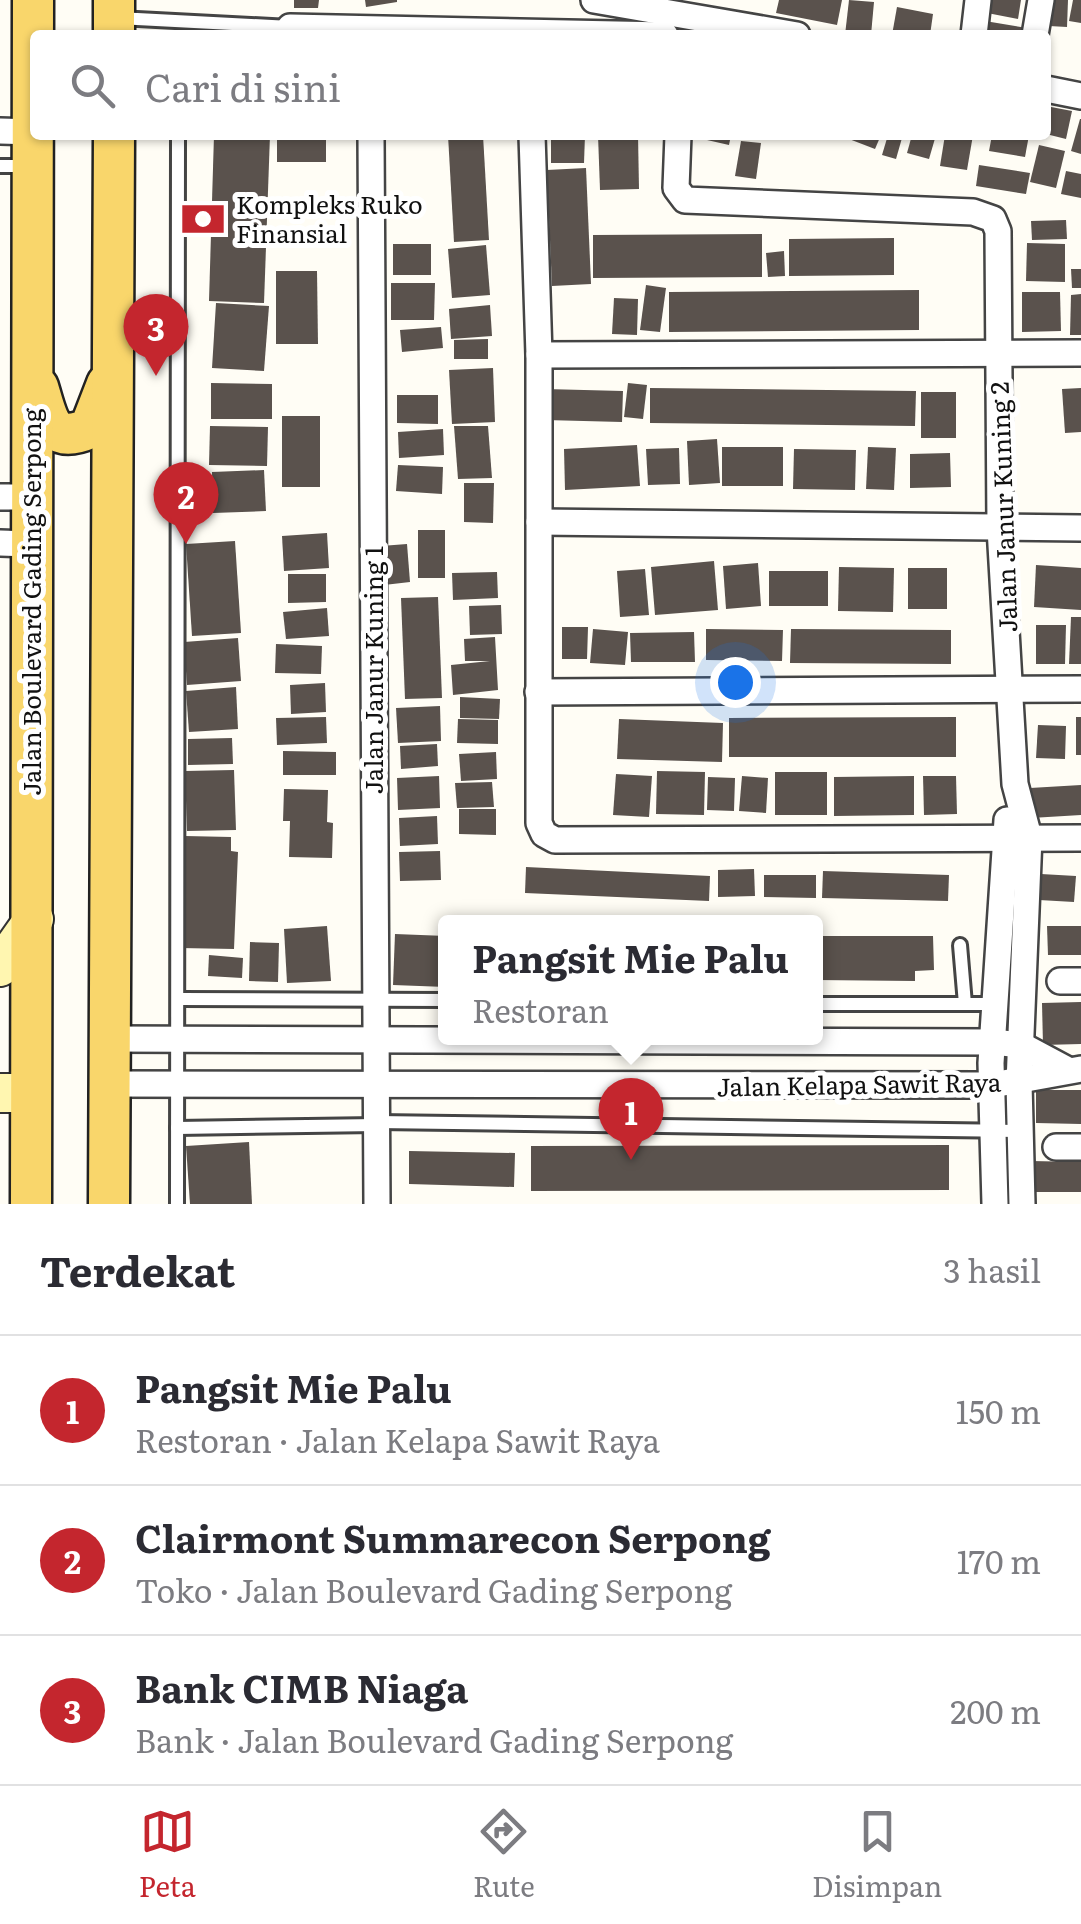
<!DOCTYPE html>
<html lang="id">
<meta charset="utf-8">
<style>
:root{--surface:#fff;--page:#f2f2f3;--text:#2b2b33;--muted:#7c7c81;--line:#e1e1e2;--accent:#c4262e}
body{margin:0;font-family:Literata,serif;background:var(--page);color:var(--text)}
.you{position:absolute;left:735px;top:682px;width:35px;height:35px;margin:-25px;border:8px solid #fff;border-radius:50%;background:#1a73e8;box-shadow:0 0 0 15px #1a73e833}
.badge{display:grid;place-items:center;width:65px;height:65px;border-radius:50%;background:var(--accent);color:#fff;font-size:32px;font-weight:700}
.pin{position:absolute;translate:-50% -82px;filter:drop-shadow(0 2px 5px #0008)}
.pin::after{content:'';position:absolute;top:52px;width:35px;height:30px;background:inherit;clip-path:polygon(0 0,100% 0,50% 100%)}
.popup{position:absolute;left:438px;top:915px;width:385px;height:130px;box-sizing:border-box;display:grid;place-content:center;border-radius:10px;background:var(--surface);filter:drop-shadow(0 2px 8px #0005);font-size:32px;white-space:nowrap;color:var(--muted)}
.popup b{font-size:38px;color:var(--text)}
.popup::after{content:'';position:absolute;left:50%;top:100%;margin-left:-20px;border:20px solid transparent;border-top-color:var(--surface)}
.list{margin:0;padding:0;list-style:none}
h2{display:flex;justify-content:space-between;align-items:center;height:130px;margin:0;padding:0 40px;font-size:42px}
h2 small{font-size:32px;font-weight:400;color:var(--muted)}
.list li{display:grid;grid-template-columns:65px 1fr auto;gap:30px;align-items:center;box-sizing:border-box;height:150px;padding:0 40px;border-top:2px solid var(--line)}
.list b{display:block;font-size:38px;white-space:nowrap}
.list p{margin:0;font-size:32px;white-space:nowrap;color:var(--muted)}
.list em{font-size:32px;font-style:normal;color:var(--muted)}
.icon{flex:none;width:55px;height:55px;fill:none;stroke:currentColor;stroke-width:2;stroke-linecap:round;stroke-linejoin:round}
.map{position:relative;flex:none;width:1081px;height:1204px;overflow:hidden}
.search{position:absolute;background:var(--surface);box-shadow:0 2px 8px #0004;left:30px;right:30px;top:30px;height:110px;display:flex;align-items:center;gap:25px;box-sizing:border-box;padding:0 35px;border-radius:10px;color:var(--muted);font-size:38px}
.sheet{height:580px;background:var(--surface)}
nav{display:flex;justify-content:space-around;align-items:center;box-sizing:border-box;height:140px;border-top:2px solid var(--line);background:var(--surface);font-size:28px;color:var(--muted)}
nav a{display:grid;justify-items:center;gap:5px}
nav .on{color:var(--accent)}
.map>svg:first-child{display:block}
.building{fill:#5a524d}
.lines{fill:none;stroke-linecap:round;stroke-linejoin:round}
.lane-casing{stroke:#444;stroke-width:18}
.street-casing{stroke:#444;stroke-width:30}
.secondary-casing{stroke:#333;stroke-width:42}
.primary-casing{stroke:#222;stroke-width:45}
.lane{stroke:#fff;stroke-width:12}
.street{stroke:#fff;stroke-width:25}
.secondary{stroke:#fff6b0;stroke-width:38}
.primary{stroke:#f9d66b;stroke-width:40}
.labels{text-anchor:middle;stroke-width:10;stroke-linejoin:round;paint-order:stroke}
.poi-label{font-size:25px;fill:#111;stroke:#fff;text-anchor:start}
.street-label{font-size:25px;fill:#111;stroke:#fff}
</style>
<div class="map">
<svg width="1081" height="1204" viewBox="0 0 1081 1204">
<rect width="100%" height="100%" fill="#fffdf5"/>
<g class="building">
<path d="M 294,0 L 319,0 L 318,8 L 294,8 Z"/>
<path d="M 365,0 L 397,0 L 397,2 L 366,7 Z"/>
<path d="M 779,0 L 842,0 L 837,25 L 776,13 Z"/>
<path d="M 849,0 L 874,2 L 871,35 L 845,35 Z"/>
<path d="M 985,0 L 1021,0 L 1018,19 L 982,12 Z"/>
<path d="M 1051,0 L 1068,0 L 1067,27 L 1049,26 Z"/>
<path d="M 1073,0 L 1081,0 L 1081,23 L 1069,21 Z"/>
<path d="M 897,7 L 933,14 L 930,35 L 892,35 Z"/>
<path d="M 985,21 L 1027,28 L 1025,35 L 982,35 Z"/>
<path d="M 1046,106 L 1072,111 L 1066,139 L 1046,134 Z"/>
<path d="M 1080,119 L 1081,119 L 1081,154 L 1071,151 Z"/>
<path d="M 214,135 L 270,135 L 264,303 L 209,301 Z"/>
<rect x="277" y="135" width="49" height="27"/>
<path d="M 448,135 L 483,135 L 489,240 L 454,242 Z"/>
<path d="M 551,135 L 585,135 L 584,163 L 551,163 Z"/>
<path d="M 598,135 L 638,135 L 639,189 L 600,190 Z"/>
<path d="M 708,135 L 731,135 L 729,145 L 707,140 Z"/>
<path d="M 850,135 L 881,135 L 875,149 L 849,139 Z"/>
<path d="M 888,135 L 902,138 L 896,159 L 882,155 Z"/>
<path d="M 912,135 L 936,135 L 929,159 L 907,153 Z"/>
<path d="M 945,135 L 973,135 L 967,170 L 940,166 Z"/>
<path d="M 992,135 L 1029,135 L 1025,157 L 989,151 Z"/>
<path d="M 741,141 L 761,143 L 756,179 L 735,176 Z"/>
<path d="M 1039,145 L 1065,151 L 1056,188 L 1030,182 Z"/>
<path d="M 979,165 L 1030,173 L 1026,194 L 976,186 Z"/>
<path d="M 586,168 L 591,284 L 552,286 L 547,170 Z"/>
<path d="M 1066,171 L 1081,174 L 1081,198 L 1061,194 Z"/>
<path d="M 1066,220 L 1067,239 L 1032,240 L 1031,221 Z"/>
<path d="M 762,234 L 762,277 L 593,278 L 593,235 Z"/>
<path d="M 894,238 L 894,275 L 789,276 L 789,239 Z"/>
<path d="M 1027,243 L 1065,244 L 1065,282 L 1026,281 Z"/>
<rect x="393" y="244" width="38" height="31"/>
<path d="M 486,245 L 490,295 L 452,298 L 448,249 Z"/>
<path d="M 784,251 L 785,276 L 768,277 L 766,253 Z"/>
<path d="M 1071,269 L 1081,269 L 1081,288 L 1072,288 Z"/>
<path d="M 276,271 L 317,271 L 318,344 L 276,344 Z"/>
<path d="M 391,283 L 435,283 L 434,320 L 391,320 Z"/>
<path d="M 646,285 L 666,288 L 660,332 L 640,330 Z"/>
<path d="M 919,290 L 919,330 L 669,332 L 669,292 Z"/>
<path d="M 1022,292 L 1060,292 L 1061,331 L 1022,332 Z"/>
<path d="M 1081,294 L 1081,335 L 1070,335 L 1071,295 Z"/>
<path d="M 614,298 L 638,299 L 637,335 L 612,334 Z"/>
<path d="M 216,303 L 269,306 L 264,371 L 212,368 Z"/>
<path d="M 490,305 L 492,336 L 451,339 L 449,309 Z"/>
<path d="M 441,327 L 443,348 L 402,352 L 400,330 Z"/>
<path d="M 488,339 L 488,359 L 454,359 L 454,340 Z"/>
<path d="M 493,368 L 495,422 L 452,424 L 449,370 Z"/>
<path d="M 211,383 L 272,384 L 272,419 L 211,419 Z"/>
<path d="M 628,383 L 647,385 L 643,419 L 624,417 Z"/>
<path d="M 650,388 L 916,391 L 915,426 L 650,423 Z"/>
<path d="M 1081,388 L 1081,432 L 1065,433 L 1062,389 Z"/>
<path d="M 545,389 L 623,391 L 622,422 L 545,420 Z"/>
<rect x="921" y="392" width="35" height="46"/>
<path d="M 397,395 L 438,395 L 438,424 L 397,423 Z"/>
<rect x="282" y="416" width="38" height="71"/>
<path d="M 210,426 L 268,427 L 267,466 L 209,465 Z"/>
<path d="M 454,426 L 488,426 L 492,478 L 458,479 Z"/>
<path d="M 443,429 L 444,455 L 399,458 L 398,432 Z"/>
<path d="M 717,439 L 720,483 L 689,485 L 687,441 Z"/>
<path d="M 637,445 L 640,486 L 565,490 L 564,449 Z"/>
<rect x="722" y="447" width="61" height="39"/>
<path d="M 868,447 L 896,448 L 894,490 L 866,489 Z"/>
<path d="M 679,448 L 680,484 L 648,485 L 646,449 Z"/>
<path d="M 794,449 L 856,450 L 855,490 L 793,489 Z"/>
<path d="M 950,453 L 951,487 L 910,488 L 910,454 Z"/>
<path d="M 398,465 L 443,467 L 442,494 L 396,491 Z"/>
<path d="M 264,470 L 266,511 L 213,513 L 212,472 Z"/>
<path d="M 464,483 L 494,483 L 493,523 L 464,522 Z"/>
<rect x="418" y="530" width="27" height="48"/>
<path d="M 327,533 L 329,568 L 284,571 L 282,536 Z"/>
<path d="M 235,541 L 241,633 L 192,636 L 186,544 Z"/>
<path d="M 407,544 L 410,582 L 384,585 L 381,546 Z"/>
<path d="M 714,561 L 718,610 L 655,615 L 651,567 Z"/>
<path d="M 758,563 L 761,606 L 726,609 L 723,566 Z"/>
<path d="M 1036,565 L 1081,568 L 1081,610 L 1034,607 Z"/>
<path d="M 839,567 L 894,568 L 893,612 L 838,611 Z"/>
<rect x="908" y="568" width="39" height="41"/>
<path d="M 645,569 L 649,615 L 620,617 L 617,571 Z"/>
<rect x="769" y="571" width="59" height="35"/>
<path d="M 497,572 L 498,598 L 453,600 L 452,573 Z"/>
<path d="M 288,574 L 326,574 L 326,602 L 288,603 Z"/>
<path d="M 438,597 L 442,698 L 405,699 L 401,598 Z"/>
<path d="M 501,605 L 502,634 L 470,635 L 469,606 Z"/>
<path d="M 327,608 L 329,636 L 286,639 L 283,612 Z"/>
<path d="M 1071,617 L 1081,617 L 1081,664 L 1069,664 Z"/>
<path d="M 1036,625 L 1066,625 L 1065,664 L 1036,664 Z"/>
<path d="M 562,627 L 588,627 L 587,659 L 562,659 Z"/>
<path d="M 593,629 L 628,632 L 625,665 L 590,663 Z"/>
<path d="M 706,629 L 783,630 L 782,661 L 706,660 Z"/>
<path d="M 791,629 L 951,630 L 951,664 L 790,663 Z"/>
<path d="M 694,632 L 695,662 L 631,662 L 630,633 Z"/>
<path d="M 495,637 L 498,690 L 453,695 L 451,665 L 490,661 L 465,661 L 464,639 Z"/>
<path d="M 238,638 L 241,681 L 187,685 L 184,642 Z"/>
<path d="M 276,644 L 322,646 L 321,674 L 275,673 Z"/>
<path d="M 325,683 L 326,712 L 291,714 L 290,685 Z"/>
<path d="M 236,687 L 238,729 L 189,732 L 186,691 Z"/>
<path d="M 460,697 L 500,699 L 499,719 L 460,718 Z"/>
<path d="M 440,706 L 441,741 L 398,743 L 396,708 Z"/>
<path d="M 326,717 L 327,743 L 277,745 L 276,718 Z"/>
<path d="M 956,717 L 956,757 L 729,757 L 729,718 Z"/>
<rect x="1076" y="717" width="5" height="38"/>
<path d="M 458,719 L 498,720 L 498,744 L 457,743 Z"/>
<path d="M 619,719 L 723,723 L 722,762 L 617,759 Z"/>
<path d="M 1038,725 L 1066,726 L 1065,759 L 1036,758 Z"/>
<path d="M 232,738 L 233,764 L 188,765 L 188,739 Z"/>
<path d="M 437,744 L 438,766 L 401,769 L 400,746 Z"/>
<path d="M 283,751 L 336,752 L 336,775 L 283,775 Z"/>
<path d="M 496,752 L 497,779 L 461,781 L 459,754 Z"/>
<path d="M 234,770 L 236,830 L 187,831 L 185,771 Z"/>
<path d="M 657,771 L 705,772 L 704,815 L 656,814 Z"/>
<rect x="775" y="772" width="52" height="43"/>
<path d="M 616,774 L 652,776 L 649,817 L 613,815 Z"/>
<path d="M 439,776 L 440,808 L 398,810 L 397,778 Z"/>
<path d="M 742,776 L 768,778 L 766,813 L 739,811 Z"/>
<path d="M 914,776 L 914,815 L 834,816 L 834,777 Z"/>
<path d="M 923,776 L 956,776 L 957,814 L 924,815 Z"/>
<path d="M 708,777 L 735,778 L 734,811 L 707,810 Z"/>
<path d="M 492,782 L 494,807 L 457,808 L 455,783 Z"/>
<path d="M 1081,785 L 1081,815 L 1031,818 L 1030,788 Z"/>
<path d="M 284,789 L 328,790 L 327,822 L 333,823 L 332,858 L 289,857 L 290,821 L 283,821 Z"/>
<path d="M 459,809 L 496,809 L 496,835 L 459,834 Z"/>
<path d="M 437,816 L 438,844 L 400,846 L 399,818 Z"/>
<path d="M 185,836 L 231,837 L 231,851 L 238,852 L 234,949 L 180,948 Z"/>
<path d="M 440,851 L 441,880 L 400,881 L 399,852 Z"/>
<path d="M 526,867 L 710,876 L 709,901 L 525,893 Z"/>
<path d="M 754,869 L 755,896 L 718,897 L 718,870 Z"/>
<path d="M 823,871 L 949,875 L 948,901 L 822,898 Z"/>
<path d="M 1041,874 L 1076,876 L 1074,902 L 1039,900 Z"/>
<path d="M 764,875 L 816,875 L 816,898 L 764,897 Z"/>
<path d="M 327,926 L 331,981 L 287,983 L 284,929 Z"/>
<path d="M 1047,926 L 1081,926 L 1081,955 L 1048,955 Z"/>
<path d="M 395,934 L 446,936 L 446,987 L 393,985 Z"/>
<path d="M 816,936 L 933,936 L 934,970 L 915,971 L 915,981 L 816,980 Z"/>
<path d="M 250,942 L 279,943 L 278,982 L 249,981 Z"/>
<path d="M 209,955 L 243,958 L 242,978 L 208,976 Z"/>
<path d="M 1081,1002 L 1081,1044 L 1043,1045 L 1042,1003 Z"/>
<path d="M 1036,1090 L 1081,1090 L 1081,1124 L 1036,1123 Z"/>
<path d="M 249,1142 L 252,1204 L 190,1204 L 186,1146 Z"/>
<path d="M 949,1145 L 949,1190 L 531,1191 L 531,1146 Z"/>
<path d="M 409,1151 L 515,1153 L 514,1187 L 409,1184 Z"/>
<path d="M 1031,1161 L 1081,1162 L 1081,1192 L 1030,1192 Z"/>
</g>
<g class="lines">
<g class="lane-casing">
<g id="lane">
<path d="M 118,18 L 290,27"/>
<path d="M 0,166 L 27,166"/>
<path d="M 960,945 L 965,1004"/>
<path d="M 180,999 L 446,1000"/>
<path d="M 816,1004 L 998,1004"/>
<path d="M 377,1122 L 1021,1131"/>
<path d="M 177,1128 L 377,1125"/>
<path d="M 177,1204 L 178,135"/>
</g>
</g>
<g class="street-casing">
<g id="street">
<path d="M 594,0 L 797,35"/>
<path d="M 290,27 L 665,35"/>
<path d="M 974,35 L 978,0"/>
<path d="M 1035,35 L 1041,0"/>
<path d="M 1046,89 L 1081,96"/>
<path d="M 0,131 L 34,132"/>
<path d="M 371,135 L 377,1204"/>
<path d="M 532,135 L 539,355 L 539,823 L 544,834 L 555,840 L 1081,838"/>
<path d="M 678,135 L 676,188 L 685,200 L 973,212 L 993,219 L 998,231 L 1000,528 L 1015,784 L 1029,837 L 1019,1083 L 1022,1204"/>
<path d="M 539,355 L 1081,353"/>
<path d="M 0,497 L 29,497"/>
<path d="M 539,522 L 1081,528"/>
<path d="M 0,543 L 29,544"/>
<path d="M 538,692 L 1081,689"/>
<path d="M 1060,981 L 1081,981"/>
<path d="M 110,1039 L 992,1042 L 1021,1045 L 1066,1069"/>
<path d="M 109,1084 L 992,1085 L 1081,1069"/>
<path d="M 1056,1147 L 1081,1147"/>
<path d="M 995,1204 L 991,1063 L 1007,820"/>
</g>
</g>
<g class="secondary-casing">
<g id="secondary">
<path d="M 0,967 L 34,919"/>
<path d="M 0,1093 L 31,1093"/>
</g>
</g>
<g class="primary-casing">
<g id="primary">
<path d="M 114,35 L 114,0"/>
<path d="M 38,387 C 48,419 50,446 90,428 L 107,384"/>
<path d="M 31,1204 L 33,0"/>
<path d="M 109,1204 L 114,135"/>
</g>
</g>
<use href="#lane" class="lane"/>
<use href="#street" class="street"/>
<use href="#secondary" class="secondary"/>
<use href="#primary" class="primary"/>
</g>
<defs>
<g id="bank-bare" transform="scale(3.45)"><path d="M-6-4H6V4H-6ZM0-2.3a2.3 2.3 0 1 0 0 4.6a2.3 2.3 0 1 0 0-4.6Z" fill="#c4262e" stroke="#fff" stroke-width="2.5" paint-order="stroke"/></g>
</defs>
<g fill-rule="evenodd">
<use href="#bank-bare" x="203" y="219"/>
</g>
<g class="labels">
<g class="poi-label">
<text x="236" y="214">Kompleks Ruko<tspan x="236" dy="29">Finansial</tspan></text>
</g>
<g class="street-label">
<text transform="translate(1004 507) rotate(-92)" y="9">Jalan Janur Kuning 2</text>
<text transform="translate(32 602) rotate(-90)" y="9">Jalan Boulevard Gading Serpong</text>
<text transform="translate(374 670) rotate(-90)" y="9">Jalan Janur Kuning 1</text>
<text transform="translate(859 1085) rotate(-1)" y="9">Jalan Kelapa Sawit Raya</text>
</g>
</g>
</svg>
<div class="you"></div>
<div class="pin badge" style="left:631px;top:1160px">1</div>
<div class="popup"><b>Pangsit Mie Palu</b>Restoran</div>
<div class="pin badge" style="left:186px;top:544px">2</div>
<div class="pin badge" style="left:156px;top:376px">3</div>
<div class="search"><svg class="icon" aria-label="search" viewBox="0 0 24 24"><circle cx="10" cy="10" r="6"/><path d="M15 15l6 6"/></svg>Cari di sini</div>
</div>
<section class="sheet">
<h2>Terdekat<small>3 hasil</small></h2>
<ul class="list">
<li><span class="badge">1</span><div><b>Pangsit Mie Palu</b><p>Restoran · Jalan Kelapa Sawit Raya</p></div><em>150 m</em></li>
<li><span class="badge">2</span><div><b>Clairmont Summarecon Serpong</b><p>Toko · Jalan Boulevard Gading Serpong</p></div><em>170 m</em></li>
<li><span class="badge">3</span><div><b>Bank CIMB Niaga</b><p>Bank · Jalan Boulevard Gading Serpong</p></div><em>200 m</em></li>
</ul>
</section>
<nav>
<a class="on"><svg class="icon" aria-label="map" viewBox="0 0 24 24"><path d="M3 6l6-2 6 2 6-2v14l-6 2-6-2-6 2zM9 4v14M15 6v14"/></svg>Peta</a>
<a><svg class="icon" aria-label="directions" viewBox="0 0 24 24"><path d="M12 3l9 9-9 9-9-9zM9 14v-3h6M13 9l2 2-2 2"/></svg>Rute</a>
<a><svg class="icon" aria-label="saved" viewBox="0 0 24 24"><path d="M7 4h10v16l-5-4-5 4z"/></svg>Disimpan</a>
</nav>
